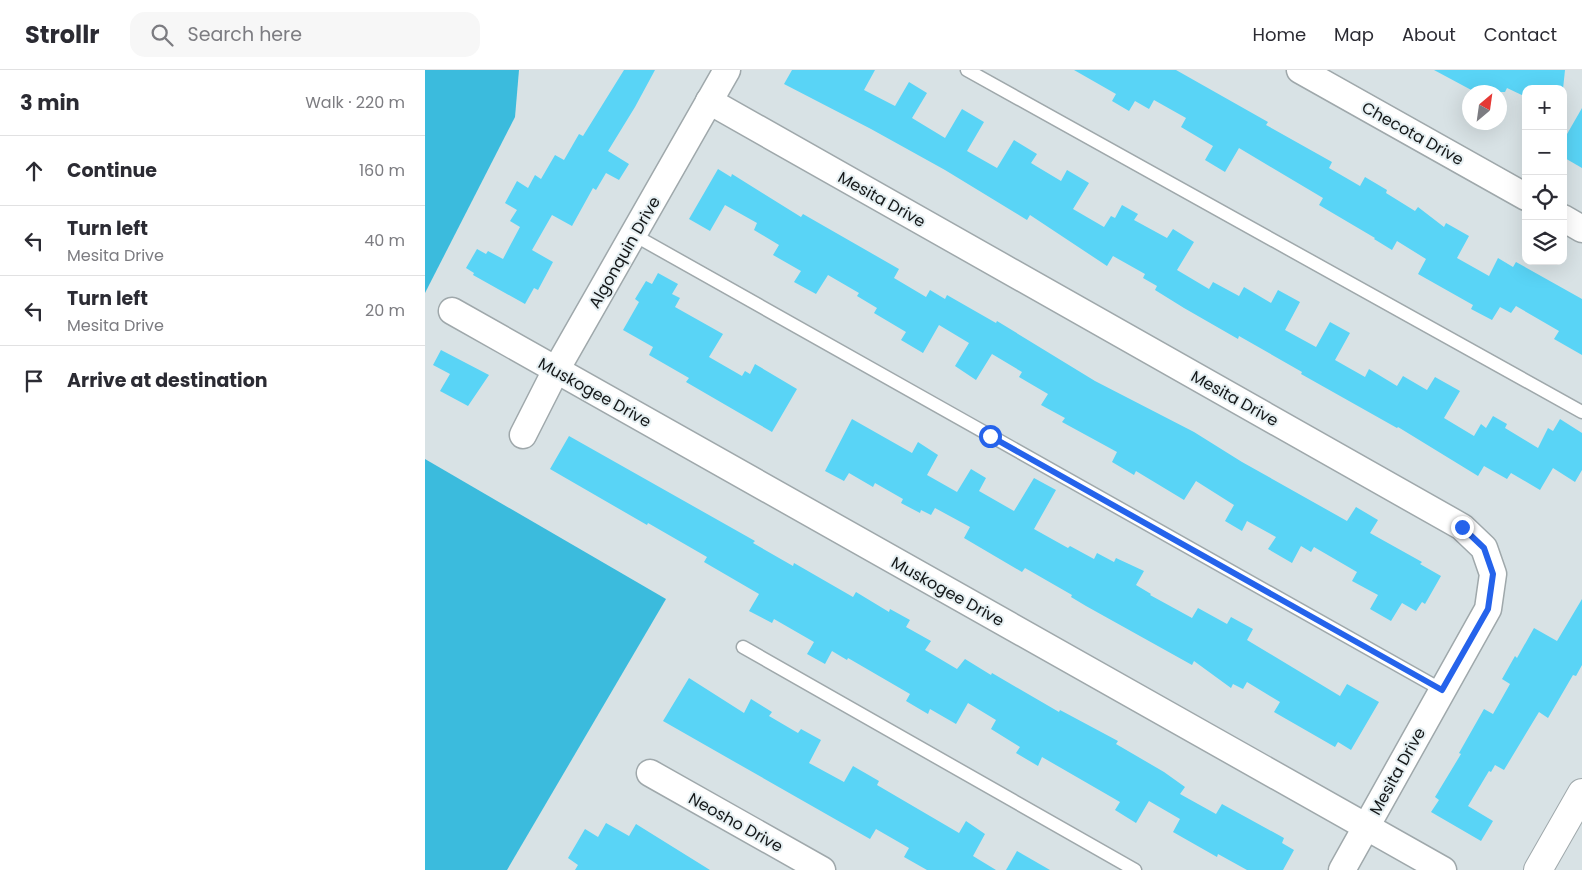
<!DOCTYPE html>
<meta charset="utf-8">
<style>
:root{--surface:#fff;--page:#f7f7f7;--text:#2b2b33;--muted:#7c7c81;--line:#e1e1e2}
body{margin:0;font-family:Poppins,sans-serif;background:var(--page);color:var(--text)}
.controls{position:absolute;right:15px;top:15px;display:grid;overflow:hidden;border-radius:10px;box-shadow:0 5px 20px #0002}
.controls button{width:45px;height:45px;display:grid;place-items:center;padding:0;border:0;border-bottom:1px solid var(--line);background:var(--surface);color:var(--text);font:25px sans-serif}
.compass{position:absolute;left:1037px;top:15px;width:45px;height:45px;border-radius:50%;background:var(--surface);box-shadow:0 5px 20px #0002;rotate:29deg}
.stop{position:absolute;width:15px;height:15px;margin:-11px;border:4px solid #2563eb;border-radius:50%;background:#fff}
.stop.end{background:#2563eb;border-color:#fff;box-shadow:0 1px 5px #0008}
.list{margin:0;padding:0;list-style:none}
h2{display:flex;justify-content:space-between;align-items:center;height:65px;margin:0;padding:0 20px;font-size:21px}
h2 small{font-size:16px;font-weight:400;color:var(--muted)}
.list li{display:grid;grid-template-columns:32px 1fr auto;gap:15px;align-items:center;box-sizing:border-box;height:70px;padding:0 20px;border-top:1px solid var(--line)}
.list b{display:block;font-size:19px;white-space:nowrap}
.list p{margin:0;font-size:16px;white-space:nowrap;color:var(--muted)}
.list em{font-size:16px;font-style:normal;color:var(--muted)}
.icon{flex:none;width:28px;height:28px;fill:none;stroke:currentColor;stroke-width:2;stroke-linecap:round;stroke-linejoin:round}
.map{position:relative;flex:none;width:1157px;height:800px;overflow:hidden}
header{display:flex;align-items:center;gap:30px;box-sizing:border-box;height:70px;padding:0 25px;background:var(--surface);border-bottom:1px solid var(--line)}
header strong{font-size:24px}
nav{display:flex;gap:28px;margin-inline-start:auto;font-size:18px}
.search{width:350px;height:45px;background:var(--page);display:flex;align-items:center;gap:12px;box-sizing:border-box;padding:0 18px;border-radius:15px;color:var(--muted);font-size:19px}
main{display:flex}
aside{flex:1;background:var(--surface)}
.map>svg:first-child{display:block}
.forest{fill:#3bbbdd}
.building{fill:#59d4f6}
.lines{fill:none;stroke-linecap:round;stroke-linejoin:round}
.lane-casing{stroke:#9fa8ab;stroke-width:15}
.street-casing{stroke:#9fa8ab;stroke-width:29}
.secondary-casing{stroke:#9fa8ab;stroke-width:30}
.lane{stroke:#fff;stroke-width:12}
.street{stroke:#fff;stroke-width:26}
.secondary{stroke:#fff;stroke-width:28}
.route{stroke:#2563eb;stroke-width:6}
.labels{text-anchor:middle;stroke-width:4;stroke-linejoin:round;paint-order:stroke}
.street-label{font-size:16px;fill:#141718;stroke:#e5eff2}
</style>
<header>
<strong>Strollr</strong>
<div class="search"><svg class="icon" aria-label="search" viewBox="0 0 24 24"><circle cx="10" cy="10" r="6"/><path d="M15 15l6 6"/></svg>Search here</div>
<nav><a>Home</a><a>Map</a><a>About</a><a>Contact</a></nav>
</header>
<main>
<aside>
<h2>3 min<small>Walk · 220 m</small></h2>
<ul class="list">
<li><svg class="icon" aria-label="ahead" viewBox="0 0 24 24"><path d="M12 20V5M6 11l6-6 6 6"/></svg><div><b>Continue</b></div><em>160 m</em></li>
<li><svg class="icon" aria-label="left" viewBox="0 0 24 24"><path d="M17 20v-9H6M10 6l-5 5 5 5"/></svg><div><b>Turn left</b><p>Mesita Drive</p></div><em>40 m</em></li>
<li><svg class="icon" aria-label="left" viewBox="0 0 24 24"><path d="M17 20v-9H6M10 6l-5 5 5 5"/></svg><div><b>Turn left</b><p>Mesita Drive</p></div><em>20 m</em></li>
<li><svg class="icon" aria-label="arrive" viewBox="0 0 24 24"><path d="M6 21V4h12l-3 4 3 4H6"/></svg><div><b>Arrive at destination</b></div></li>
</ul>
</aside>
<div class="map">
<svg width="1157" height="800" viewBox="0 0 1157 800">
<rect width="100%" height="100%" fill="#d8e2e5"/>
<g class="forest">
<path d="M 0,0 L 94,0 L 90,47 L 0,223 Z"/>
<path d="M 0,389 L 241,529 L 82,800 L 0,800 Z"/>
</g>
<g class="building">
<path d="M 199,0 L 230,0 L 210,37 L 183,81 L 204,94 L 194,110 L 181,103 L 171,120 L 168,118 L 147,156 L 127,145 L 107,180 L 128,192 L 113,220 L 109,218 L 100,234 L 48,205 L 49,203 L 41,198 L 52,179 L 61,184 L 63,181 L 78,189 L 95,157 L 85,151 L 92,140 L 80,133 L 92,111 L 103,118 L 110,105 L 116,109 L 130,85 L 139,90 L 154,64 L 158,66 Z"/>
<path d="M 367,0 L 450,0 L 439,20 L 470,36 L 484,12 L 502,23 L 487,48 L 520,68 L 537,39 L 559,52 L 542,81 L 572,98 L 589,70 L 612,84 L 606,93 L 636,111 L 642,100 L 664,113 L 648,139 L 679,157 L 686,146 L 690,148 L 697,135 L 713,144 L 709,150 L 742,168 L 748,159 L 769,172 L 752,200 L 784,219 L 788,212 L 814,226 L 819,217 L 846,233 L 853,220 L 875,232 L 860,260 L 891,277 L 905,252 L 925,263 L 910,290 L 940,307 L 944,299 L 972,316 L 978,306 L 1002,320 L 1010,307 L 1035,321 L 1019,348 L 1049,366 L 1056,354 L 1061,358 L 1068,346 L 1082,354 L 1080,358 L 1113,378 L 1123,358 L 1128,361 L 1135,349 L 1157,363 L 1157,400 L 1150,412 L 1128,398 L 1115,420 L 1086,403 L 1082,409 L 1059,396 L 1053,406 L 973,357 L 972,358 L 876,304 L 877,302 L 814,266 L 813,269 L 759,238 L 730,220 L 732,216 L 718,208 L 720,204 L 688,186 L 682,196 L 605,145 L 602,150 L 520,100 L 446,59 L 359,14 Z"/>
<path d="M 649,0 L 751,0 L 843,52 L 841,55 L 907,92 L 904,98 L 935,116 L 940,107 L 962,120 L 961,123 L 990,141 L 993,137 L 1019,157 L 1021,153 L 1044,166 L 1032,188 L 1064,206 L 1073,188 L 1088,197 L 1091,192 L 1157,229 L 1157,285 L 1129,269 L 1134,261 L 1091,236 L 1086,243 L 1075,237 L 1067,250 L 1046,239 L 1048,235 L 993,204 L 1001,189 L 972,171 L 967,180 L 949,169 L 950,168 L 894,135 L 898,128 L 814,78 L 800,102 L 780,90 L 788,76 L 756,57 L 761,48 L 729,30 L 724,39 L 710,31 L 704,41 L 687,31 L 691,24 Z"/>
<path d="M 1009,0 L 1140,0 L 1138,19 L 1101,19 L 1101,27 L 1082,18 L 1080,22 L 1050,22 Z"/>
<path d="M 1157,38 L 1157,98 L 1138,87 L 1138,71 Z"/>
<path d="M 293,99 L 306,107 L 307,104 L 376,147 L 378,144 L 474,199 L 469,208 L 501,227 L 505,220 L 520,229 L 522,225 L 571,253 L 572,251 L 670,311 L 769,362 L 817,392 L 922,451 L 931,437 L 953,450 L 945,463 L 997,492 L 995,494 L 1016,506 L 1000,534 L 997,532 L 991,541 L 977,533 L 966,551 L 945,539 L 953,525 L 927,511 L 932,502 L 889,477 L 886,482 L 876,476 L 867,493 L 843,479 L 851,467 L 822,451 L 817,461 L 800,451 L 809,435 L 771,411 L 759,430 L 711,401 L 709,405 L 687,392 L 692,382 L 637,352 L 640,348 L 616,335 L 623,324 L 594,307 L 597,302 L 567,284 L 551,310 L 530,296 L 544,273 L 514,255 L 498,283 L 476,270 L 481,262 L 449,243 L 452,238 L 432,226 L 434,223 L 403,205 L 391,224 L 369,212 L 376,201 L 348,185 L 354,175 L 329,160 L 332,153 L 300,135 L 285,161 L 264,149 Z"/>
<path d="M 233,203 L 253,214 L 247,224 L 255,228 L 250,237 L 298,264 L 284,287 L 317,306 L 320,301 L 325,304 L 330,294 L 372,319 L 347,362 L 261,312 L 264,308 L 224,285 L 228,277 L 198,260 L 214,232 L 210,229 L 221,211 L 227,214 Z"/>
<path d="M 16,280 L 64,305 L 43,336 L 15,321 L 25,304 L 8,295 Z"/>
<path d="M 427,349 L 487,383 L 493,372 L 513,385 L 502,405 L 532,422 L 546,399 L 561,408 L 554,421 L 589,441 L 609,408 L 631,420 L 609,459 L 643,478 L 645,476 L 669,489 L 672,483 L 689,492 L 691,488 L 719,501 L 711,515 L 726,524 L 725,525 L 767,548 L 773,538 L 802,554 L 806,547 L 828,559 L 822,570 L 915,626 L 922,614 L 954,632 L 926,680 L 913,672 L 910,677 L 849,642 L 855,632 L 822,612 L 818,619 L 808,614 L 806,618 L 769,591 L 767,595 L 661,536 L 646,527 L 647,525 L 600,498 L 597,502 L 539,468 L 545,457 L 510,438 L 506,445 L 496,440 L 495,443 L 476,433 L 478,429 L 450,413 L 448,417 L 424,403 L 419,411 L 400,401 Z"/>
<path d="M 144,366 L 330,471 L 328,473 L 368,496 L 369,493 L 428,527 L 431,522 L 464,542 L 465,539 L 485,550 L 481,557 L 506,571 L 500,580 L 532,599 L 540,589 L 566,605 L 567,603 L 634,642 L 635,640 L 693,671 L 691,674 L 739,702 L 760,717 L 755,724 L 791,744 L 797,734 L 859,768 L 857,773 L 869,780 L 858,800 L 822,800 L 793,784 L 792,787 L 748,762 L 755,749 L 724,731 L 711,753 L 690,740 L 695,732 L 617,687 L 613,696 L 591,683 L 595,677 L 566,659 L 571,650 L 543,633 L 531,654 L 505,639 L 503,644 L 481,631 L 485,624 L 423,588 L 422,590 L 407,581 L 400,594 L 382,584 L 389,572 L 349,549 L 347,553 L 324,541 L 334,524 L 279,492 L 282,487 L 223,453 L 222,455 L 125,399 Z"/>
<path d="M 1157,529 L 1157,595 L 1151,606 L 1148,605 L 1123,648 L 1114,642 L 1079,700 L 1070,695 L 1066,702 L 1064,701 L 1043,736 L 1068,751 L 1056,771 L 1006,742 L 1014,730 L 1010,727 L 1036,684 L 1034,683 L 1059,639 L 1068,644 L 1085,614 L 1077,609 L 1090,586 L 1092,588 L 1109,558 L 1132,571 Z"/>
<path d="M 264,608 L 319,643 L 326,629 L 347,642 L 344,646 L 373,663 L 376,659 L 396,670 L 384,693 L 419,712 L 428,696 L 454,711 L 452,715 L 534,763 L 541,751 L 560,764 L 548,786 L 571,800 L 502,800 L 479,787 L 484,778 L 451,759 L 445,769 L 238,651 Z"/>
<path d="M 181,753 L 204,766 L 211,754 L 285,800 L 150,800 L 153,795 L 143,788 L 160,759 L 173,767 Z"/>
<path d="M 592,781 L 625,800 L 581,800 Z"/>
</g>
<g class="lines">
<g class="lane-casing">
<g id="lane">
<path d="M 542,0 L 1157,342"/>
<path d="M 209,165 L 1017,620"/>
<path d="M 318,577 L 710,800"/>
</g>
</g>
<g class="street-casing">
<g id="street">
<path d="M 875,0 L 1101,127"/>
<path d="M 284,31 L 1037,457 L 1059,478 L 1068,504 L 1063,539 L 917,800"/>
<path d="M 1138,148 L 1157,159"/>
<path d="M 27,241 L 1018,800"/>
<path d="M 98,365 L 131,300 L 302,0"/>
<path d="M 225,703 L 397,800"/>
</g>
</g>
<g class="secondary-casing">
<path id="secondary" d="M 1113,800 L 1157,723"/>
</g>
<use href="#lane" class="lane"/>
<use href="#street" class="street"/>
<use href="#secondary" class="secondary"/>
</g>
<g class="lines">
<path class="route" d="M 565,366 L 1017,620 L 1063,539 L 1068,504 L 1059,478 L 1037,457"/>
</g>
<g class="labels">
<g class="street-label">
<text transform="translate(988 63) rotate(29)" y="6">Checota Drive</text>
<text transform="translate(457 129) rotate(29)" y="6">Mesita Drive</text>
<text transform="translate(199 182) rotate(-60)" y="6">Algonquin Drive</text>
<text transform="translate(170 322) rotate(29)" y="6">Muskogee Drive</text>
<text transform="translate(810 328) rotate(29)" y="6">Mesita Drive</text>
<text transform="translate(523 521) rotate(29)" y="6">Muskogee Drive</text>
<text transform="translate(972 701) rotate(-61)" y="6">Mesita Drive</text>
<text transform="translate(311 752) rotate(29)" y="6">Neosho Drive</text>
</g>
</g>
</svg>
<div class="controls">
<button>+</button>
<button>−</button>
<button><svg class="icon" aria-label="locate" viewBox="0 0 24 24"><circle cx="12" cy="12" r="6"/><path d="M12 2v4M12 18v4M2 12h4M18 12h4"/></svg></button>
<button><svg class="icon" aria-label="layers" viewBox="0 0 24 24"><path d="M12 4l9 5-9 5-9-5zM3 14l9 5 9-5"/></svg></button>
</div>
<svg class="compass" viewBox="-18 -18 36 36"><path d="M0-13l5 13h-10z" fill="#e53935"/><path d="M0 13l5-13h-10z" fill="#7c7c81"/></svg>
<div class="stop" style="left:565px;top:366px"></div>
<div class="stop end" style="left:1037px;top:457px"></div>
</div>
</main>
